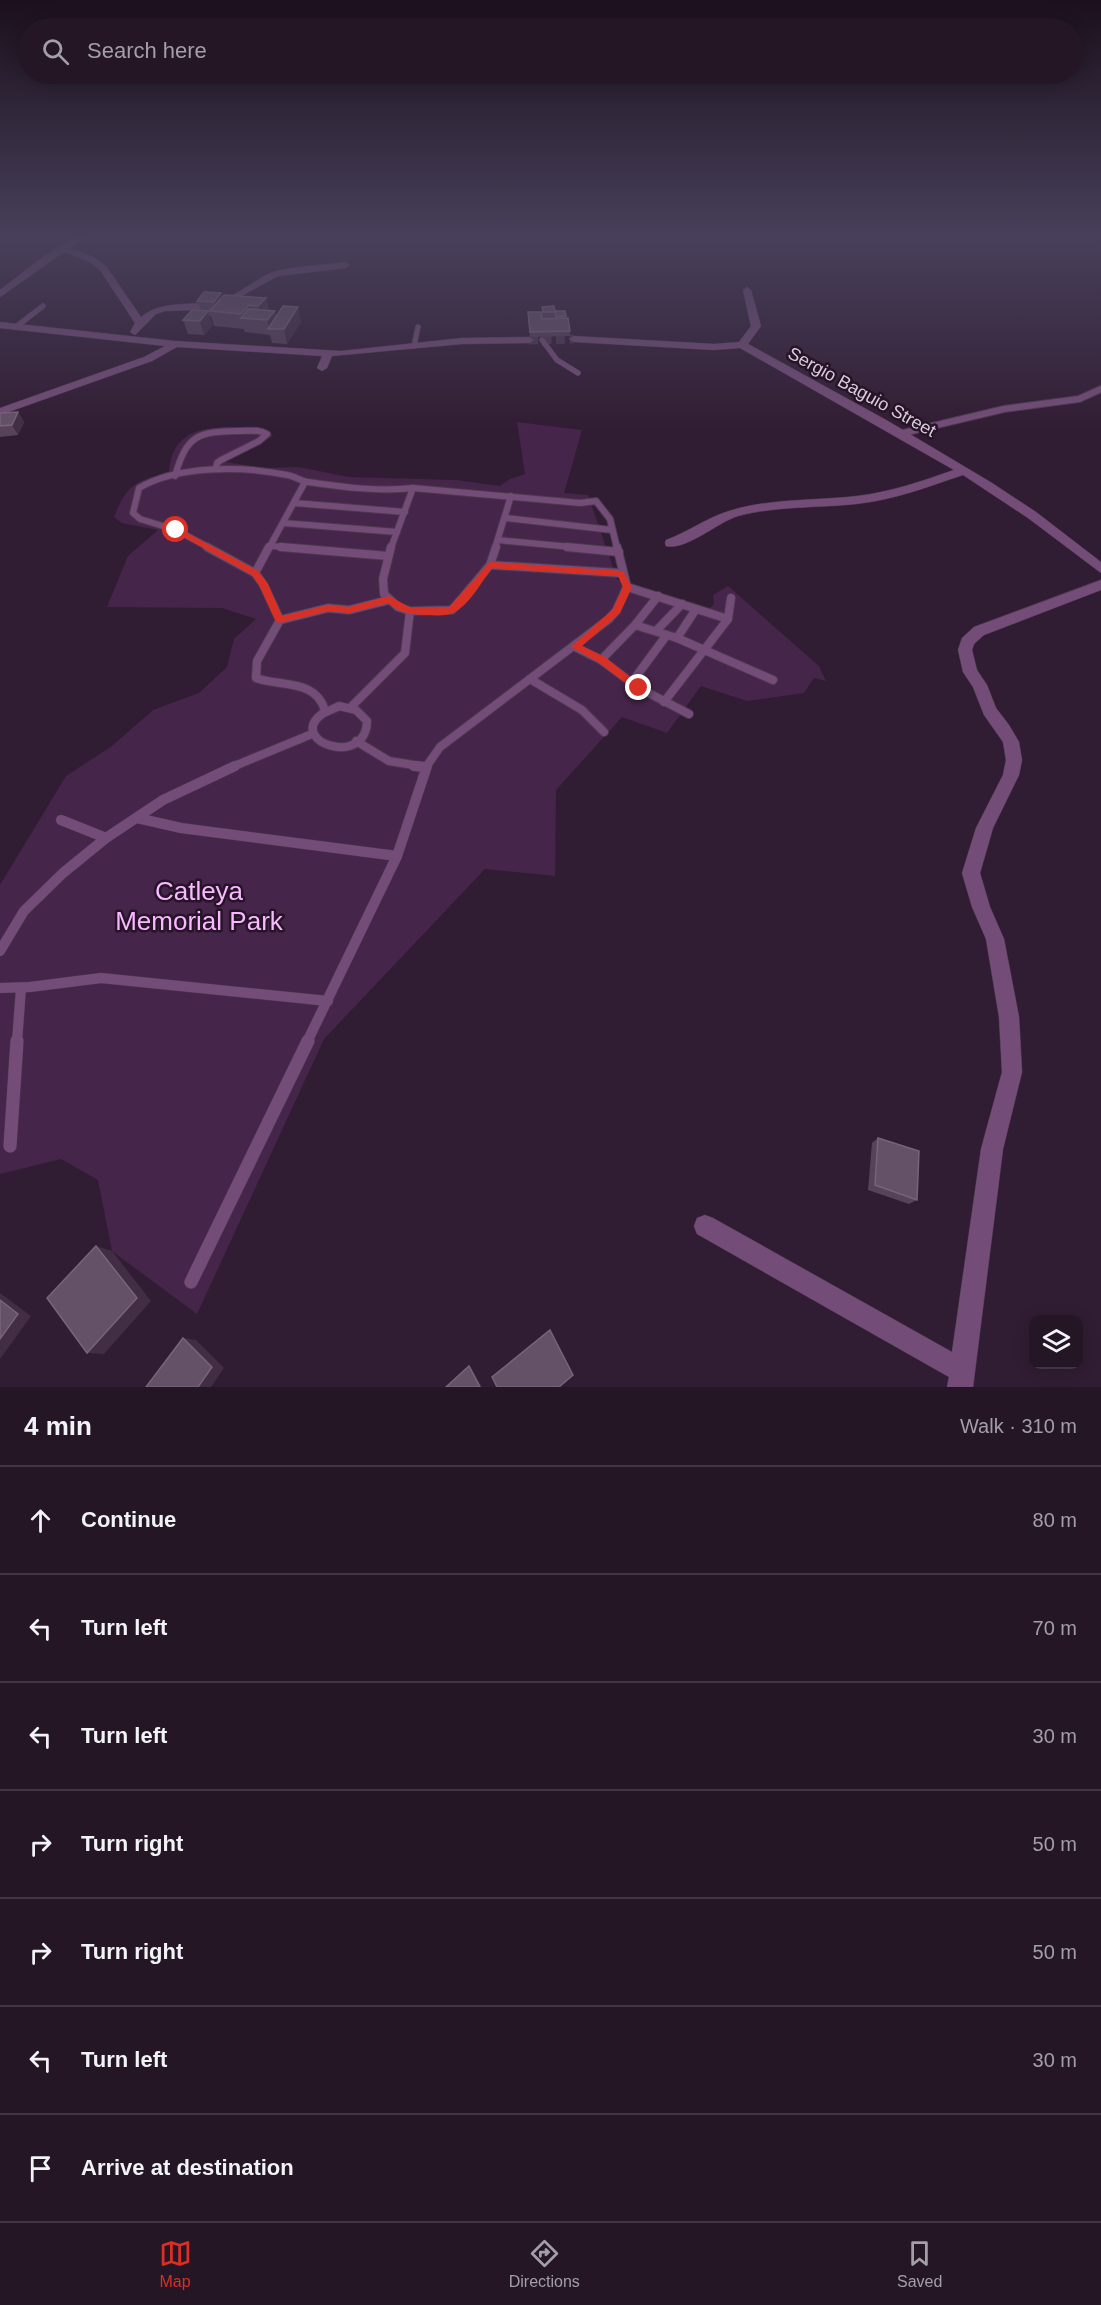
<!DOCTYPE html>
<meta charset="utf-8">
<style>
:root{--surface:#251626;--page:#312332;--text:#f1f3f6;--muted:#a39fa7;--line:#423543;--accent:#d93025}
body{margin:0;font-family:Arial,sans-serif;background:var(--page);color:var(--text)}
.controls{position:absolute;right:18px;bottom:18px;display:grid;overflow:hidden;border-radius:12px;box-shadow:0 3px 15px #0003}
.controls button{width:54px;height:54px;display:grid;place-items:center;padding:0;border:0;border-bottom:2px solid var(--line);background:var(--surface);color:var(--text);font:30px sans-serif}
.stop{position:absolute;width:18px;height:18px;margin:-14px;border:4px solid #d93025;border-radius:50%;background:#fff}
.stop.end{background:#d93025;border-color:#fff;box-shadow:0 2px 6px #0008}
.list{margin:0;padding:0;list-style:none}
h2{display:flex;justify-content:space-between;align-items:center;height:78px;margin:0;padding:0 24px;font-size:26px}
h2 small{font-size:20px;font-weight:400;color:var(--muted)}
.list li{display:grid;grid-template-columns:39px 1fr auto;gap:18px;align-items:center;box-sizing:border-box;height:108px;padding:0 24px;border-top:2px solid var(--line)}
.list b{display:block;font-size:22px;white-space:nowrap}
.list em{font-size:20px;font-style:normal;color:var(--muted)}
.icon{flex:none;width:33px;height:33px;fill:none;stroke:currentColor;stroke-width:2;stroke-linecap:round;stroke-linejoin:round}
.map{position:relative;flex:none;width:1101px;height:1387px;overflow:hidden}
.search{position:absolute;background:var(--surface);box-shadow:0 3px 15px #0003;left:18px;right:18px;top:18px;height:66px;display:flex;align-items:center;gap:15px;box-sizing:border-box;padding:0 21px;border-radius:33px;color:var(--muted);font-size:22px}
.sheet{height:834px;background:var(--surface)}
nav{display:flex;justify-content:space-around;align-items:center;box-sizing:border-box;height:84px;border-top:2px solid var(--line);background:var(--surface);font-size:16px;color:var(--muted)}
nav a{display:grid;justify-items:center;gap:3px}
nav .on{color:var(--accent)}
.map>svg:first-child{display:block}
.green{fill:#46254a}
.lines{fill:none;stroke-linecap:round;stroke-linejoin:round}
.minor-tunnel{stroke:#4a374c;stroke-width:9;stroke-dasharray:9 4.5;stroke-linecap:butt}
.service-far4-casing{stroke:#4c394e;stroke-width:6}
.service-far3-casing{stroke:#4c394e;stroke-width:8}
.service-far2-casing{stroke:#4c394e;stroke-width:10}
.service-far1-casing{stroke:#4c394e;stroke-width:11}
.service-casing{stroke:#4c394e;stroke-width:14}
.minor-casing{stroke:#4c394e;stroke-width:1}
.service-far4{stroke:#734d77;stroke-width:5}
.service-far3{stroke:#734d77;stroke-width:6}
.service-far2{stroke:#734d77;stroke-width:8}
.service-far1{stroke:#734d77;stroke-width:10}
.service{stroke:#734d77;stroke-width:13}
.minor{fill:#734d77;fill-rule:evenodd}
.wall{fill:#574259}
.shaded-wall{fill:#422d44}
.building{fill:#655167;stroke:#776479;stroke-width:1.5}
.route{fill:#d93025}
.labels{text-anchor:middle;stroke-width:5;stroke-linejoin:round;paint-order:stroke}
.far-street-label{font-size:18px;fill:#d9ccdb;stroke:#271429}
.near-park-label{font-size:26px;fill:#f8b9ff;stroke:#271429}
</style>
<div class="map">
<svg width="1101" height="1387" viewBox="0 0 1101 1387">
<rect width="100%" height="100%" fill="#311d33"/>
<path class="green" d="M 517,422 L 582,430 L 564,493 L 588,495 L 617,579 L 697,609 L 708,610 L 714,604 L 713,595 L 728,586 L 819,666 L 826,681 L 814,678 L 804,693 L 747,701 L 701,686 L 667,733 L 622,717 L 556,790 L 555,876 L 485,869 L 324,1039 L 197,1314 L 112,1251 L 98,1180 L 61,1159 L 0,1174 L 0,885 L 66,776 L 112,746 L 153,710 L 199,693 L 227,667 L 234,639 L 256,619 L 222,608 L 107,607 L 128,556 L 158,530 L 122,523 L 114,517 C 127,484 136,481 169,472 C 173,418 224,428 262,428 L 269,431 L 273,436 L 225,462 L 264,468 L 298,467 L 349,477 L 456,480 L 500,486 L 510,479 L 525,474 Z"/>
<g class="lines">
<path class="minor-tunnel" d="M 529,340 L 574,339"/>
<g class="service-far4-casing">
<g id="service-far4">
<path d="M 17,326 L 43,306"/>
<path d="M 542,340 L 557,360 L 578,373"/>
<path d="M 414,346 L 418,327"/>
</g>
</g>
<g class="service-far3-casing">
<g id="service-far3">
<path d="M 903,433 L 1004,409 L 1079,399 L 1101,389"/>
<path d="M 175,476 C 187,434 198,432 239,431 C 249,431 258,429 267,434 L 259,441 L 221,460 L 217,463 L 216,469"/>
<path d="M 294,503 L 405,512"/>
<path d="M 506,518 L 612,530"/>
<path d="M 283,523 L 397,532"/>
<path d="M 498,540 L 582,548"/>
<path d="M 271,546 L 298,548"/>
<path d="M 210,548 L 176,530 L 140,519 L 133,513 L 139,488 C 178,465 243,466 287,475 C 294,476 301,481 308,482 C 342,487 379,492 413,488 L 580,503 L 596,501 L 610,519 L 617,548"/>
<path d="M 269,548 L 305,482"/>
<path d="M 391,548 L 413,488"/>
<path d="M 495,548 L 511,496"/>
</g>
</g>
<g class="service-far2-casing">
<g id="service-far2">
<path d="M 207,547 L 255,573 L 263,584 L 280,620 L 257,661 L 256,678 C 282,687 315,679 325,710"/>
<path d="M 281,547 L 388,556"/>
<path d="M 391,547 L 383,579 L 384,594 L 398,607 L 410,611 L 452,610 L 490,565 L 496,547"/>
<path d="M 567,547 L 619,552"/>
<path d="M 490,565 L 620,573"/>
<path d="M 255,573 L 269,547"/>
<path d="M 627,587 L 728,619"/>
<path d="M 280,620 L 328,608 L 349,610 L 389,600"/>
<path d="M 635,625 L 677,638 L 773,680"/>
<path d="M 656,631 L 682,604"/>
<path d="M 677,638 L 696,609"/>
<path d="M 575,647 L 601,660 L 639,688 L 689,714"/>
<path d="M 601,660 L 635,625 L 658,596"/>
<path d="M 530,679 L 582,710 L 604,732"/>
<path d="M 632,682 L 666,636"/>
<path d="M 664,702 L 728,619 L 731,598"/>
<path d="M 339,706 L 356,710 L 367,721 C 366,769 286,741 322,714 C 327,711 334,709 339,706 Z"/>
<path d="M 352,706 L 405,653 L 410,611"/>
<path d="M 356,741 L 389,761 L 426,767"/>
<path d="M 232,767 L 312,734"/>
<path d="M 426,767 L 440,747 L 609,619 L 616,611 L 627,587 L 617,547"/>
</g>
</g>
<g class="service-far1-casing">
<g id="service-far1">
<path d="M 414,766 L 426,767"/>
<path d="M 137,818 L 181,828 L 397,856"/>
<path d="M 61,820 L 106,838"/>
<path d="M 0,951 L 24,911 L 63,873 L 106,838 L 163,800 L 235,766"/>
<path d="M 0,988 L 30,987 L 101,978 L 328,1001"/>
<path d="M 17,1042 L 21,988"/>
<path d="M 307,1042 L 397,856 L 427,766"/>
</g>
</g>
<g class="service-casing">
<g id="service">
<path d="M 10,1146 L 17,1041"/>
<path d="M 191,1282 L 308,1041"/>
</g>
</g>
<g class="minor-casing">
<g id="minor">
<path d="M 0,234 L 9,234 L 0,238 Z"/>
<path d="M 81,234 L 91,234 L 70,248 L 94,257 L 106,266 L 141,317 C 163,299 193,307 220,300 C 239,295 255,279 273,272 C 291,266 326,265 346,262 L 350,265 L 346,268 L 278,276 L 225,305 L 196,310 L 165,311 L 156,314 L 135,335 L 130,332 L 135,323 L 100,270 L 88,261 L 64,252 L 0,297 L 0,290 L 44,256 Z"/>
<path d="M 747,287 L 751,290 L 761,326 L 748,344 L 888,421 L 992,483 L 1036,512 L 1101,562 L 1101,573 L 1028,518 L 963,475 C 927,487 894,500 856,504 C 817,508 776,506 738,516 C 718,522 686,551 666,546 L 665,543 L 666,540 C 688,532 708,517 729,511 C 770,498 815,501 857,496 C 891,492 922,481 954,470 L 740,348 L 714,350 L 574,342 L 569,339 L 574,336 L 714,344 L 739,342 L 751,326 L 743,290 Z"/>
<path d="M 0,322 L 175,341 L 341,351 L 462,338 L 529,337 L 534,340 L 529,343 L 462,344 L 332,356 L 327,368 L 322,371 L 317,368 L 322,356 L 177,347 L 152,361 L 0,415 L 0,408 L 144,357 L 165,346 L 0,328 Z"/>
<path d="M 1101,580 L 1101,590 L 984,635 L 974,644 L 972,650 L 977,670 L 987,685 L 996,708 L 1009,725 L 1019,742 L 1022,760 L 1019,775 L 993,828 L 980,873 L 990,907 L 1004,939 L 1019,1017 L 1022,1072 L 1003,1149 L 973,1387 L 947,1387 L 949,1377 L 697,1234 L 694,1226 L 697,1218 L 705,1215 L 713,1218 L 952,1352 L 981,1149 L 1002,1072 L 999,1017 L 986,939 L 972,907 L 962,873 L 976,828 L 1003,775 L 1006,760 L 1003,742 L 984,715 L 973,687 L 963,672 L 958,650 L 962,638 L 974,627 Z"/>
</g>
</g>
<use href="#service-far4" class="service-far4"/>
<use href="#service-far3" class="service-far3"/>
<use href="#service-far2" class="service-far2"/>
<use href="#service-far1" class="service-far1"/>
<use href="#service" class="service"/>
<use href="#minor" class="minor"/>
</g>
<g class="wall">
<path d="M 221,293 L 222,297 L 266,298 L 269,311 L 275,311 L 276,317 L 301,322 L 287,344 L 272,343 L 270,335 L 245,332 L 244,329 L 214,326 L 211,316 L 209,316 L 212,326 L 204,335 L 188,334 L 183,320 L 201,310 L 197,301 Z"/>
<path d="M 542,307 L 555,312 L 555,318 L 555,311 L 565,311 L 570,331 L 570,336 L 530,337 L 528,317 L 542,319 Z"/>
<path d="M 18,412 L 24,422 L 18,435 L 0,437 L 0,413 Z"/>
<path d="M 878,1138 L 917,1200 L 909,1204 L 868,1190 L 872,1143 Z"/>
</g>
<g class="shaded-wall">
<path d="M 221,293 L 225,308 L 217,312 L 214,302 Z"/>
<path d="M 266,298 L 269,313 L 262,319 L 258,306 Z"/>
<path d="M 249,305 L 252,319 L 242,318 L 241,314 Z"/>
<path d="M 298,307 L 301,322 L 287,344 L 284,329 Z"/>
<path d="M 208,311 L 212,326 L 204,335 L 200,321 Z"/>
<path d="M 275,311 L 278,326 L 270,329 L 267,320 Z"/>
<path d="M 18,412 L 24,422 L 18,435 L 12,425 Z"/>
<path d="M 96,1246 L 112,1251 L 151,1301 L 104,1354 L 87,1353 Z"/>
<path d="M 0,1293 L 31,1316 L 0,1359 Z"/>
<path d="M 183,1338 L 196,1340 L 224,1368 L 211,1387 L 198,1387 Z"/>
<path d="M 469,1366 L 471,1367 L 482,1387 L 480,1387 Z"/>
</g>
<g class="building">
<path d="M 204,292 L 221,293 L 214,302 L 197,301 Z"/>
<path d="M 224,295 L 266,298 L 258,306 L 249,305 L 241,314 L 210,311 Z"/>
<path d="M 283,306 L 298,307 L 284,329 L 268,329 Z"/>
<path d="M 554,306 L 555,312 L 543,312 L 542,307 Z"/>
<path d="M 248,309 L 275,311 L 267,320 L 241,318 Z"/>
<path d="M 192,310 L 208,311 L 200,321 L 183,320 Z"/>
<path d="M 555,311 L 565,311 L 566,316 L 556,317 Z"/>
<path d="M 528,312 L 541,312 L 542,319 L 568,318 L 570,331 L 530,332 Z"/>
<path d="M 18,412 L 12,425 L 0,426 L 0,413 Z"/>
<path d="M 878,1138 L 919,1151 L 917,1200 L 875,1185 Z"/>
<path d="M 96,1246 L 137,1298 L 87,1353 L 47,1298 Z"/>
<path d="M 0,1300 L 18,1314 L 0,1339 Z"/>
<path d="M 550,1330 L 573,1375 L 559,1387 L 497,1387 L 492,1377 Z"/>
<path d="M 183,1338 L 212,1367 L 198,1387 L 146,1387 Z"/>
<path d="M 469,1366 L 480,1387 L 446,1387 Z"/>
</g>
<linearGradient id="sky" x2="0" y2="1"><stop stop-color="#1b101c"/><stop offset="0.55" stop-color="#48405b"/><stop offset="1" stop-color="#48405b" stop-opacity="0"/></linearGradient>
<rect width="1101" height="429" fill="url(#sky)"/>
<path class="route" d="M 176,527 L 258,571 L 268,584 L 282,616 L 328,605 L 349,607 L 389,596 L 411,608 L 449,607 L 490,562 L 623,571 L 632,587 L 620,613 L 582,646 L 605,657 L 644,688 L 643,691 L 636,691 L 598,662 L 571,647 L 613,609 L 623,587 L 618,576 L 492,568 C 482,581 470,604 455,612 C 446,617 433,615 423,615 C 409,614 398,612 388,603 L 349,613 L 328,611 L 279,623 L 275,620 L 259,585 L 252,575 L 173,531 L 172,530 Z"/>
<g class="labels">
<g class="far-street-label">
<text transform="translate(862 392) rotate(29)" y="6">Sergio Baguio Street</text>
</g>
<g class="near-park-label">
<text x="199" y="900">Catleya<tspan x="199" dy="30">Memorial Park</tspan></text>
</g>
</g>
</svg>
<div class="controls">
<button><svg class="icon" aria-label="layers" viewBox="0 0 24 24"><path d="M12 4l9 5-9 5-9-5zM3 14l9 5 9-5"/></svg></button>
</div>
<div class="stop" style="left:176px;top:530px"></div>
<div class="stop end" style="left:639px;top:688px"></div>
<div class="search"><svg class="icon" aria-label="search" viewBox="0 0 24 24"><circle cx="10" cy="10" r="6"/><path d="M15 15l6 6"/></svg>Search here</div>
</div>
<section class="sheet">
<h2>4 min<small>Walk · 310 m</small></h2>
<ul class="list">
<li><svg class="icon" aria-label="ahead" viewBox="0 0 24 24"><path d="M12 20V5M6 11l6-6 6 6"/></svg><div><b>Continue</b></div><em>80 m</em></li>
<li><svg class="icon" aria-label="left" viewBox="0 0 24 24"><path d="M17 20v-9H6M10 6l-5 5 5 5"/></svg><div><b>Turn left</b></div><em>70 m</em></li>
<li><svg class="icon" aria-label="left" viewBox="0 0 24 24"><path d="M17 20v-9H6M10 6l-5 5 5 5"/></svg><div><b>Turn left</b></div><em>30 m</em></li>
<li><svg class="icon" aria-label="right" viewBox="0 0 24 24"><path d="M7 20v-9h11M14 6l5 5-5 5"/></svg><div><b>Turn right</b></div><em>50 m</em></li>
<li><svg class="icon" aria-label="right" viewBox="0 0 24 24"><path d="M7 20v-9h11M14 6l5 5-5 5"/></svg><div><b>Turn right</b></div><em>50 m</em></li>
<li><svg class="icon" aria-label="left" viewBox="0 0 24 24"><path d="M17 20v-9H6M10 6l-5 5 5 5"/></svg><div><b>Turn left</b></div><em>30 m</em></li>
<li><svg class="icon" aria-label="arrive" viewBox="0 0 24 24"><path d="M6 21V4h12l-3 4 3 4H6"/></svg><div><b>Arrive at destination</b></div></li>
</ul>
</section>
<nav>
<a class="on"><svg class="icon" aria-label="map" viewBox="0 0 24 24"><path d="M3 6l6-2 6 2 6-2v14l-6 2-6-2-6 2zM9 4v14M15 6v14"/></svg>Map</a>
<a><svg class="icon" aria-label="directions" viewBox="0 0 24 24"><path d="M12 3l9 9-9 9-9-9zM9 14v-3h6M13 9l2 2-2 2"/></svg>Directions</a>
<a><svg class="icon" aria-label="saved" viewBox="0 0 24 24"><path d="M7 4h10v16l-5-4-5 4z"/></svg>Saved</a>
</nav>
